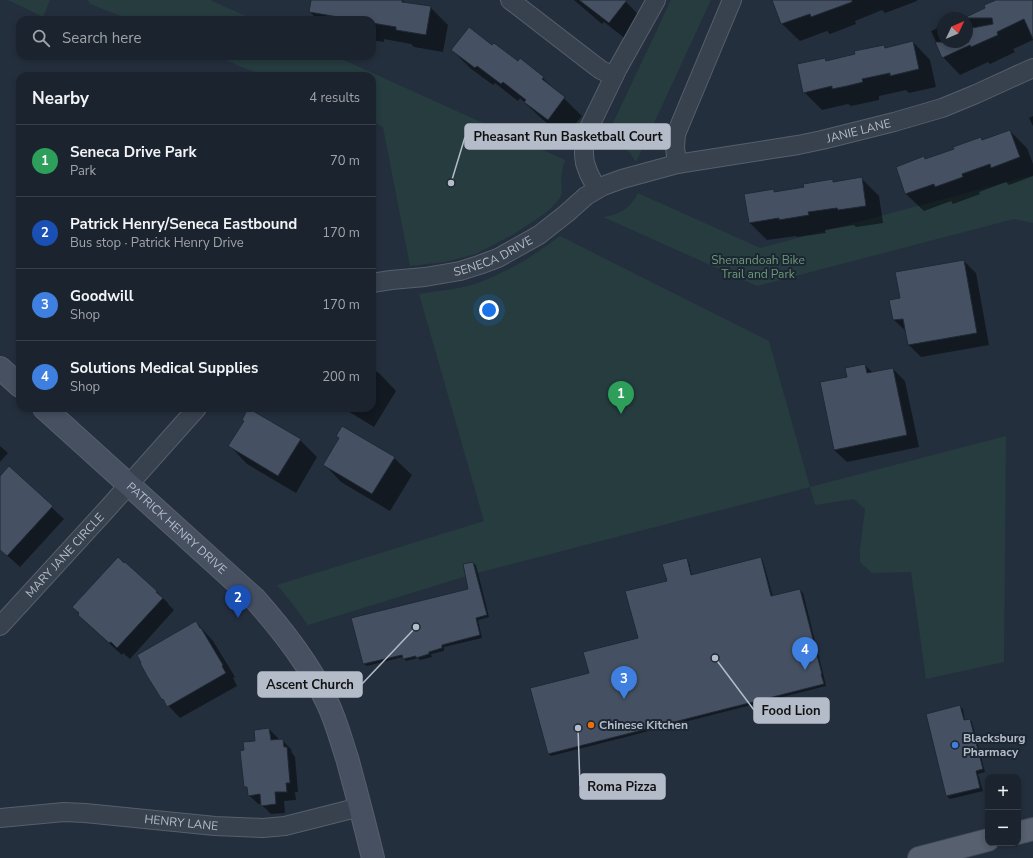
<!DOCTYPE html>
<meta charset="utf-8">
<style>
:root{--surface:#1b232e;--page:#242b36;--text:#f1f3f6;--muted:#a0a4aa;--line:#39404a;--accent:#8c9099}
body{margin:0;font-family:"Nunito Sans",sans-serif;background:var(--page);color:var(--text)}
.controls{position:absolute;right:12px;bottom:12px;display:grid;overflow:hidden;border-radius:8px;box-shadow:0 2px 6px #0003}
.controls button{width:36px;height:36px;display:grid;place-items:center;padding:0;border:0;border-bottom:1px solid var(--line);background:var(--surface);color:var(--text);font:20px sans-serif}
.compass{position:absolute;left:937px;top:12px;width:36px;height:36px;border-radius:50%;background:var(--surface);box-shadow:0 2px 6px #0003;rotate:46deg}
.you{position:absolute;left:489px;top:310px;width:14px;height:14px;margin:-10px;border:3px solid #fff;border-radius:50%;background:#1a73e8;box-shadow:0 0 0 6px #1a73e833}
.badge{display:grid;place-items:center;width:26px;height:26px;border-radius:50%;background:var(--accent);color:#fff;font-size:13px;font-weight:700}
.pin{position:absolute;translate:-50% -33px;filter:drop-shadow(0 1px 2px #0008)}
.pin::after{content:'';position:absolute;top:21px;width:14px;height:12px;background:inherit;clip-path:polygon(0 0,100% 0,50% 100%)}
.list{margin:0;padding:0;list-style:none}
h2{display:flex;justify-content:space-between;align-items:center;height:52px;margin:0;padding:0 16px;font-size:17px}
h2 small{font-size:13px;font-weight:400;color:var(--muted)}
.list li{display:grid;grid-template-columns:26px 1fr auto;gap:12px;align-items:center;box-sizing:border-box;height:72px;padding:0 16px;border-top:1px solid var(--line)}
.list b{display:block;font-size:15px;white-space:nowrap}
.list p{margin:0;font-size:13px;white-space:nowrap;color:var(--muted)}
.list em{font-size:13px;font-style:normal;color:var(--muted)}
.icon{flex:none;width:22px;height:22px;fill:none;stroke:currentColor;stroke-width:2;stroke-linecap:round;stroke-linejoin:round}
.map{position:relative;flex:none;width:1033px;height:858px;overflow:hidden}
.search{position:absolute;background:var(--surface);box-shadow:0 2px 6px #0003;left:16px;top:16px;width:360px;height:44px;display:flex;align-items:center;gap:10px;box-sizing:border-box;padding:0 14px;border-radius:12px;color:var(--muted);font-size:15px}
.panel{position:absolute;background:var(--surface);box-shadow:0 2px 6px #0003;left:16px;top:72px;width:360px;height:340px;border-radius:12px}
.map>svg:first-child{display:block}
.green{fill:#263c3f}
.shadow{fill:#0007}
.building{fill:#455162;stroke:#1f2835}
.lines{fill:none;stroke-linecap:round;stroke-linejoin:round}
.minor-casing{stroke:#565f6c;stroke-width:20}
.secondary-casing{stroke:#565f6c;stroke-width:24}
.primary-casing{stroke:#414a57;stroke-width:24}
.minor{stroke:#38414e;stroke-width:18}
.secondary{stroke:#465061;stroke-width:22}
.primary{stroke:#56606e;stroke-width:22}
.food-dot{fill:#e8710a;stroke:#1d2633;stroke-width:1.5}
.shop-dot{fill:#3f7fe0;stroke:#1d2633;stroke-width:1.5}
.labels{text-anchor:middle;stroke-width:4;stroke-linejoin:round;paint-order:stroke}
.street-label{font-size:12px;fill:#b4bcc9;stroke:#1d2633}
.park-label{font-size:12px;fill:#6b9a76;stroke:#1d2633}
.poi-label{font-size:12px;font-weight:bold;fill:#b4bcc9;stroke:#1d2633;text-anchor:start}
.leader{fill:none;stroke:#b4bcc9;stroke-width:1.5}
.callout-dot{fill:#b4bcc9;stroke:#1d2633;stroke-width:1.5}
.callout{fill:#b4bcc9;stroke:#b4bcc9;stroke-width:1.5}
.callout-label{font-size:13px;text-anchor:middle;font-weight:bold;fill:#111}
</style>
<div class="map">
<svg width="1033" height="858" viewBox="0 0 1033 858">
<rect width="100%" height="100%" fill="#242f3e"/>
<g class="green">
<path d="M 8,0 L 50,0 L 43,17 Z"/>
<path d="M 88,0 L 210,0 L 255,20 L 131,20 L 90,4 Z"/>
<path d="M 671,0 L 711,0 L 636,162 C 629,149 619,142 605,140 Z"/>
<path d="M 216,56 L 335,56 L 565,160 L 563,166 L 561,179 L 562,192 L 560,198 L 549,210 L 541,216 L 514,234 L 476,254 L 445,262 L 410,266 L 383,127 L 372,122 L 372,76 L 263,76 Z"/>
<path d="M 1033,175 L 1033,223 L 1014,219 L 757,286 L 603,217 C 620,215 630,208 638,193 L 760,248 Z"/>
<path d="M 560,236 L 769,341 L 810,487 L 1006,436 L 1004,662 L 926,679 L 911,572 L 872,573 L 860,562 L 860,550 L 865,509 L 854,499 L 815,505 L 810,487 L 473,574 L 308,625 L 291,602 L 277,585 L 484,521 L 419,294 C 435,291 452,290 468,286 C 502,276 532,257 560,236 Z"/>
</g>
<g class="shadow">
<path d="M 312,0 L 402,0 L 406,3 L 430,7 L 448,25 L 443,52 L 414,47 L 411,44 L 384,39 L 384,42 L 372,40 L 372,20 L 318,20 L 310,12 Z"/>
<path d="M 574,0 L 624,0 L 643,19 L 627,40 L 604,22 L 602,24 Z"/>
<path d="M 773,0 L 917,0 L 917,1 L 885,13 L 882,10 L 855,21 L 856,24 L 830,34 L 827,31 L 800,41 L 782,24 Z"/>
<path d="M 998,0 L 1033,0 L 1033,40 L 1013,49 L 1015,52 L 990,64 L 988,62 L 960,75 L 943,57 L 931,31 L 943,26 L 943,42 L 967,42 L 967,18 L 966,18 L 987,9 Z"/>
<path d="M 913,42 L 930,60 L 936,87 L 909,93 L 906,90 L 879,96 L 879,100 L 851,106 L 848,104 L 822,110 L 804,92 L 825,59 L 827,62 L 856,55 L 884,46 L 886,48 Z"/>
<path d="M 492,47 L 543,78 L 582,116 L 565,137 L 543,120 L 520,98 L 518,101 L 495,83 L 493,85 L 470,68 L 452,50 Z"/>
<path d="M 1033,116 L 1033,126 L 1029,118 Z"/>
<path d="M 1010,131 L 1027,148 L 1033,164 L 1033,176 L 1009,185 L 1006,182 L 979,192 L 980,194 L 953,204 L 951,201 L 924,211 L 906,194 L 897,167 L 924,157 L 926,160 L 955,149 L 981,138 L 983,141 Z"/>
<path d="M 861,178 L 879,196 L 883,223 L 856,227 L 854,225 L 825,230 L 826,233 L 797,237 L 796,236 L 767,240 L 750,223 L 745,195 L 773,190 L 776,193 L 805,188 L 832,180 L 834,182 Z"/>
<path d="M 964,261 L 976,273 L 989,345 L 921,357 L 909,345 L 907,332 L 894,320 L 901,299 Z"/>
<path d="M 865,365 L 873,373 L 893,369 L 905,381 L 919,447 L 847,462 L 834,450 L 821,383 L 848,377 Z"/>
<path d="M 372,369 L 379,373 L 396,391 L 374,427 L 343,408 L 372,408 Z"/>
<path d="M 337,436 L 394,458 L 412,475 L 390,511 L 341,482 L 324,464 L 339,439 Z"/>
<path d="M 300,440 L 317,457 L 296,493 L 247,464 L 230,446 Z"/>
<path d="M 0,446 L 8,453 L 0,462 Z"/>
<path d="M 9,468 L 64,519 L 20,567 L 0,549 L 0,478 Z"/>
<path d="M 761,558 L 763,561 L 773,597 L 800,590 L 803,593 L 824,677 L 826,686 L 551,756 L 548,753 L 590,674 L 639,639 L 686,559 L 689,562 L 692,576 Z"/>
<path d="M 125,563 L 157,592 L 169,604 L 168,604 L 174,610 L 130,659 L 123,653 L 122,655 L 91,627 Z"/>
<path d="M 473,563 L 476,565 L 489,617 L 478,620 L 482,638 L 444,647 L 444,651 L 431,654 L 432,657 L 420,660 L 418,658 L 406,661 L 403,657 L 367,666 L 364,664 L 469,590 Z"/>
<path d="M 196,622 L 213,641 L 235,677 L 233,678 L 237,686 L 180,718 L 162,699 Z"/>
<path d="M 960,707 L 963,709 L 965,721 L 970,720 L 972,722 L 985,772 L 978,774 L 983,791 L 950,799 L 947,796 L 927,715 Z"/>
<path d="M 269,729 L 278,738 L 278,740 L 282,740 L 291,749 L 292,753 L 295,757 L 298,792 L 295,792 L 296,800 L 284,801 L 285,813 L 271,814 L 261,804 L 258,804 L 249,795 L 248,789 L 245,786 L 245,751 L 256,742 Z"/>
</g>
<g class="building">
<path d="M 311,0 L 402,0 L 402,2 L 431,6 L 426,35 L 396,30 L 396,27 L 372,23 L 372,20 L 337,20 L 338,17 L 309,12 Z"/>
<path d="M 579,0 L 627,0 L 609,23 Z"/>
<path d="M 772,0 L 852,0 L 852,2 L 811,17 L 810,14 L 781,24 Z"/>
<path d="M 996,0 L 1033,0 L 1033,39 L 1024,19 L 997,32 L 998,35 L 971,47 L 970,45 L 942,58 L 935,42 L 969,42 L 967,39 L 967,29 L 993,24 L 992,18 L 964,18 L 985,8 L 984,5 Z"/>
<path d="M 469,27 L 492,45 L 494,43 L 518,61 L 520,58 L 544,77 L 542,79 L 565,97 L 548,120 L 524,102 L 526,100 L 503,82 L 501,84 L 477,66 L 475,68 L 451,50 Z"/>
<path d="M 913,41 L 919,69 L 890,76 L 890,73 L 862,79 L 863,82 L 847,86 L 832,89 L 832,86 L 803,93 L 797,64 L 825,58 L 826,61 L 855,54 L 854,51 L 884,45 L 885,48 Z"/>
<path d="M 1010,130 L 1020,157 L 991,168 L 990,164 L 962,174 L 963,177 L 935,187 L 934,184 L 905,194 L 896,167 L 924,156 L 925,159 L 954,149 L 953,147 L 981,137 L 982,140 Z"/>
<path d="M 862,177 L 866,206 L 838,210 L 837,208 L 808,212 L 809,215 L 779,220 L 779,218 L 749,223 L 744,194 L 774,189 L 774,192 L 804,187 L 803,184 L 833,179 L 833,182 Z"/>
<path d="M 964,260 L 977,333 L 908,345 L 903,319 L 893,320 L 889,300 L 900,298 L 895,272 Z"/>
<path d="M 865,364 L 867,373 L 893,368 L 907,435 L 834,450 L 820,382 L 847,377 L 845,368 Z"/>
<path d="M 248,408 L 301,439 L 278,476 L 228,446 L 244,421 L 242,420 Z"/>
<path d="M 342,426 L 395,457 L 372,494 L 323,465 L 339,438 L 336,436 Z"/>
<path d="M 9,466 L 53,506 L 7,556 L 0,550 L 0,476 Z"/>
<path d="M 118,557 L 124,563 L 125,562 L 157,591 L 156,592 L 163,598 L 117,648 L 111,642 L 109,643 L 78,615 L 79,613 L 72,607 Z"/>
<path d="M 761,557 L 771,596 L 800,589 L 822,674 L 821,674 L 824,684 L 548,754 L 530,688 L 589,673 L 583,652 L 638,638 L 625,591 L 667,581 L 662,564 L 682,559 L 687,558 L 691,575 Z"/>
<path d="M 473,562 L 487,615 L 476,618 L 480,635 L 442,645 L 442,648 L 429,652 L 429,654 L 416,658 L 416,656 L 403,659 L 402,655 L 363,664 L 351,618 L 468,589 L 463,564 Z"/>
<path d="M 196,621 L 200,628 L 201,628 L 223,665 L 222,666 L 226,673 L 167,707 L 163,699 L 162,700 L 147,676 L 140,663 L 141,663 L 137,655 Z"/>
<path d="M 960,705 L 964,720 L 970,719 L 983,769 L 976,771 L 980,788 L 946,796 L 926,714 Z"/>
<path d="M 269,728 L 271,740 L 283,739 L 284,747 L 287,747 L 290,783 L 286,783 L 287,792 L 275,792 L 276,804 L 261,806 L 260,794 L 248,796 L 247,787 L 244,787 L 240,751 L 244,750 L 243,742 L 255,741 L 254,730 Z"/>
</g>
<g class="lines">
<g class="minor-casing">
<g id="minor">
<path d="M 510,0 L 593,64 L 601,70 L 614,76"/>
<path d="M 677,164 L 675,147 L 676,134 L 732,0"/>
<path d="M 597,189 L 589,174 L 585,163 L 584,155 L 584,144 L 588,130 L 618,68 L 656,0"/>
<path id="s1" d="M 372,283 L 391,280 L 425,277 L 460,271 L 479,265 L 498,258 L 539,235 L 567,213 L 586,196 L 603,186 L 622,179 L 677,164 L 798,145 L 822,140 L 894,122 L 942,108 L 976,94 L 1033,68"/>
<path id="s2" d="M 0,626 L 108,508 L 197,408"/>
<path id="s3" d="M 0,818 L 64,812 L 85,813 L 215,826 L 263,828 L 285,826 L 360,807"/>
</g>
</g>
<g class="secondary-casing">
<g id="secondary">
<path d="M 0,368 L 20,386"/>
<path id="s4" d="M 44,408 L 255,599 C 283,631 310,665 328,704 C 336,721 341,740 347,758 C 356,791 365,825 373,858"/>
</g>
</g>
<g class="primary-casing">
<g id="primary">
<path d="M 1018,833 L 1033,829"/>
<path d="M 919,858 L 988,840"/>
</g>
</g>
<use href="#minor" class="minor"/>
<use href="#secondary" class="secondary"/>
<use href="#primary" class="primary"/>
</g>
<circle class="food-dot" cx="591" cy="725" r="4"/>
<circle class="shop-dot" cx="955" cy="745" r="4"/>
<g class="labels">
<g class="street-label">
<text dy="4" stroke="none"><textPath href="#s1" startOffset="519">JANIE LANE</textPath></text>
<text dy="4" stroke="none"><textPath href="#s1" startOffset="125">SENECA DRIVE</textPath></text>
<text dy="4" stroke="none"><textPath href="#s4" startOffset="179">PATRICK HENRY DRIVE</textPath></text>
<text dy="4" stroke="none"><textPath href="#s2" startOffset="96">MARY JANE CIRCLE</textPath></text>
<text dy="4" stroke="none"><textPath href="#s3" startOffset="182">HENRY LANE</textPath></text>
</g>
<g class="park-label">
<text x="758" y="264">Shenandoah Bike<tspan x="758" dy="14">Trail and Park</tspan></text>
</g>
<g class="poi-label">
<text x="599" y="729">Chinese Kitchen</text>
<text x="963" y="742">Blacksburg<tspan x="963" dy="14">Pharmacy</tspan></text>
</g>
</g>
<path class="leader" d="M451 183L465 137M416 627L362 684M715 658L754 710M578 728L580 786"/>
<g class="callout-dot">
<circle cx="451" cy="183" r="4"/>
<circle cx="416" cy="627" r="4"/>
<circle cx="715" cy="658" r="4"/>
<circle cx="578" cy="728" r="4"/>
</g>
<g class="callout">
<rect x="465" y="124" width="205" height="25" rx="4"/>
<rect x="258" y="672" width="104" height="25" rx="4"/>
<rect x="754" y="698" width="75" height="25" rx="4"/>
<rect x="580" y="774" width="85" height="25" rx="4"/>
</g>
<g class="callout-label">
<text x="568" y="141">Pheasant Run Basketball Court</text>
<text x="310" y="689">Ascent Church</text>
<text x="791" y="715">Food Lion</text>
<text x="622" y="791">Roma Pizza</text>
</g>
</svg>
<div class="controls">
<button>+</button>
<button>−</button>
</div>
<svg class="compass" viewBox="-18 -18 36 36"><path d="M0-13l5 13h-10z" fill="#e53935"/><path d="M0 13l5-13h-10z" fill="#a0a4aa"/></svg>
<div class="you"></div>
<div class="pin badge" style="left:621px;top:414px;background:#2e9e5b">1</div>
<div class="pin badge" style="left:238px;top:618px;background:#1a4fb4">2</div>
<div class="pin badge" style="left:624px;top:699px;background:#3f7fe0">3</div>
<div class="pin badge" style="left:805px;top:670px;background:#3f7fe0">4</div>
<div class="search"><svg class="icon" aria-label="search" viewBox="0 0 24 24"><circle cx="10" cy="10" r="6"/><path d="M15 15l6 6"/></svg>Search here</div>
<section class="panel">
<h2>Nearby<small>4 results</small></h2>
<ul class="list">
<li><span class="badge" style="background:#2e9e5b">1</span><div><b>Seneca Drive Park</b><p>Park</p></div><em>70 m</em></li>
<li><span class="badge" style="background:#1a4fb4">2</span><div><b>Patrick Henry/Seneca Eastbound</b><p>Bus stop · Patrick Henry Drive</p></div><em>170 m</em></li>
<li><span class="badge" style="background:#3f7fe0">3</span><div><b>Goodwill</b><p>Shop</p></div><em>170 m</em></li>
<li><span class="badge" style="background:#3f7fe0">4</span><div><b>Solutions Medical Supplies</b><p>Shop</p></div><em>200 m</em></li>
</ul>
</section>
</div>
